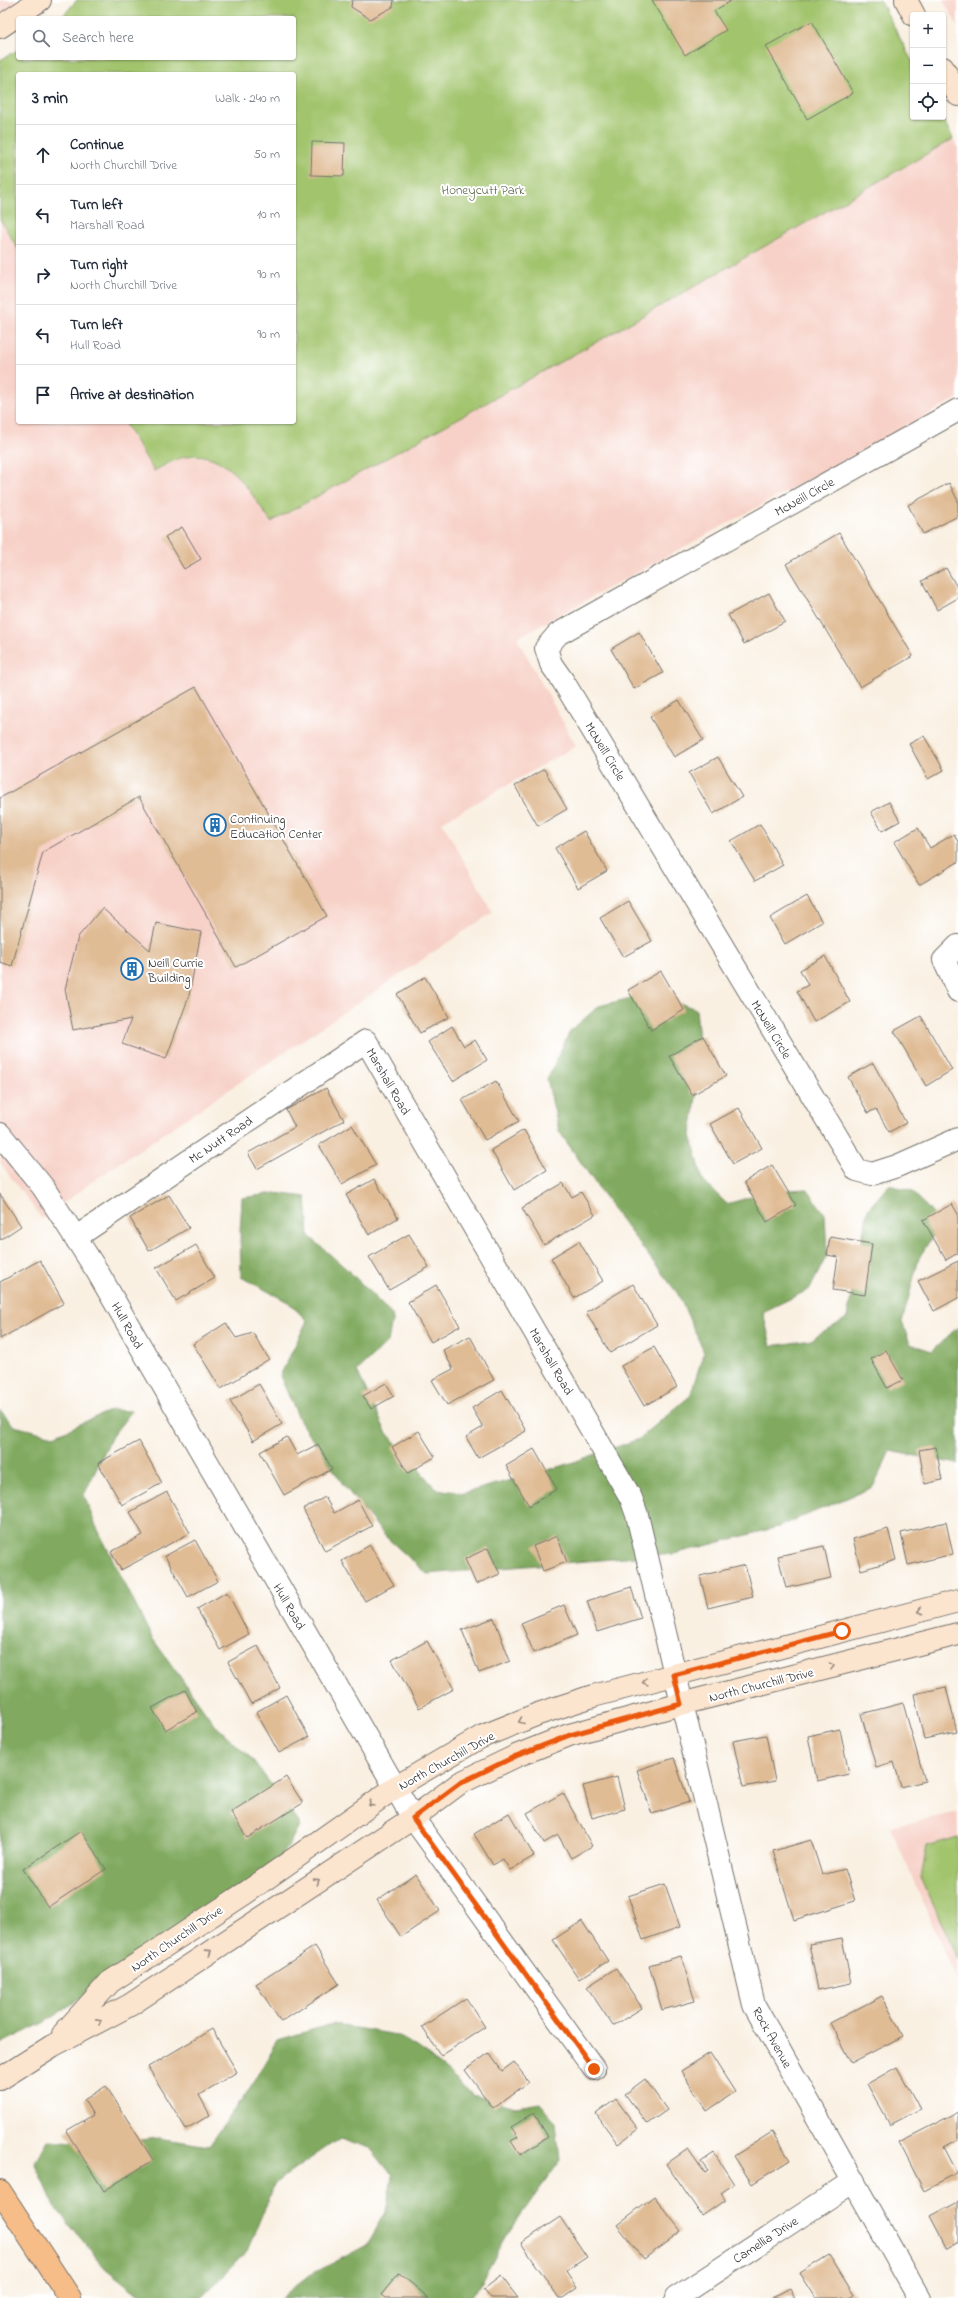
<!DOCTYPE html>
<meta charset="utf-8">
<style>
:root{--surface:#fff;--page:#f6f6f7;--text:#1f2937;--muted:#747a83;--line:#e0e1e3}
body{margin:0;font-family:"Indie Flower",sans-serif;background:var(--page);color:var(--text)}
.controls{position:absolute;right:12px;top:12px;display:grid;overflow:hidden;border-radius:4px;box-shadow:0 1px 3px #0004}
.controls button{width:36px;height:36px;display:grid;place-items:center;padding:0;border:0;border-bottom:1px solid var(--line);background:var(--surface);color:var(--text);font:20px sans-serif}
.stop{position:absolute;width:12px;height:12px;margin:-9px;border:3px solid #ea580c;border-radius:50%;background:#fff}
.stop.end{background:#ea580c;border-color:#fff;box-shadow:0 1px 4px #0008}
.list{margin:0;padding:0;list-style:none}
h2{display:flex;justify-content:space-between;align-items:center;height:52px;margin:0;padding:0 16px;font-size:17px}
h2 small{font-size:13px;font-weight:400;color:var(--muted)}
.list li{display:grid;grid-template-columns:26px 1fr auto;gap:12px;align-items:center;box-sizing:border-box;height:60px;padding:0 16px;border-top:1px solid var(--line)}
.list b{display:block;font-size:15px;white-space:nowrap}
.list p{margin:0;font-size:13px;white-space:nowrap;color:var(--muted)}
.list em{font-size:13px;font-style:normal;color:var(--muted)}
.icon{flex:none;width:22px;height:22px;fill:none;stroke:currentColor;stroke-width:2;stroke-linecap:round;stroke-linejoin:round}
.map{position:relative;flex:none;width:958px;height:2298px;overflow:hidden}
.search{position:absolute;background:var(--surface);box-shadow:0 1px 3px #0004;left:16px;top:16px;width:280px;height:44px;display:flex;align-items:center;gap:10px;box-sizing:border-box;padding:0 14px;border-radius:4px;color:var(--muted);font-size:15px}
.panel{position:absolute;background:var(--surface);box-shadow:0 1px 3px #0004;left:16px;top:72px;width:280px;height:352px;border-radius:4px}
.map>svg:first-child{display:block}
.built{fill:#f7d1c7}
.green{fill:#a2c46d;stroke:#66784c}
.forest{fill:#81aa60;stroke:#566a46}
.building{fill:#e0bc95}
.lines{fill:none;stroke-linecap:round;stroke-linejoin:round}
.street-casing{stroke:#73706b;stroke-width:24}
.secondary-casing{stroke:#73706b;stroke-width:24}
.primary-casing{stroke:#73706b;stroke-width:24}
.street{stroke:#fff;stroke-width:22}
.secondary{stroke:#fce5cf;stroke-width:22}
.primary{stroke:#f7bd88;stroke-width:22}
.oneway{stroke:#94887d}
.route{stroke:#ea580c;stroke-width:5}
.labels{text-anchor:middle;stroke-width:4;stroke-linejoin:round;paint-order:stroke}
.park-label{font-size:13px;fill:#556142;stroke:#fff}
.street-label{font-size:13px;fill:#2b2b2b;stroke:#fff}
.poi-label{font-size:13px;fill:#2b2b2b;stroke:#fff;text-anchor:start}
</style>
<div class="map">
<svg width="958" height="2298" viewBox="0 0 958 2298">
<rect width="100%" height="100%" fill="#fff"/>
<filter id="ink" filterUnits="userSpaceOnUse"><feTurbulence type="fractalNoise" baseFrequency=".025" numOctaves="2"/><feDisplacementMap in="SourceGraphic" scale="8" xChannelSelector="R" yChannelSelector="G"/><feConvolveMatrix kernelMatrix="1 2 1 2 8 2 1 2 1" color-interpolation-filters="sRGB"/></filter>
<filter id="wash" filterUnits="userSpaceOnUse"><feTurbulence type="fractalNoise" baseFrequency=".012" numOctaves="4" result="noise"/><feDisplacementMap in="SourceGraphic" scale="16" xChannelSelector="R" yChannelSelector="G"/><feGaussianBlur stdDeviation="0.9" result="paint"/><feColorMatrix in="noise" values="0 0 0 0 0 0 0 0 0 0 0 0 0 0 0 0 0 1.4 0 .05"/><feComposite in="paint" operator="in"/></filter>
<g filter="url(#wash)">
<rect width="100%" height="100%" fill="#f9f0e2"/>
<g class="built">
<path d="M 0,0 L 39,0 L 0,25 Z"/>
<path d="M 943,0 L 958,0 L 958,26 Z"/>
<path d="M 953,139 L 958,147 L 958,398 L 517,638 L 576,746 L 442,822 L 493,912 L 96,1179 L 42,1219 L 0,1163 L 0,219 L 18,249 L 18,422 L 124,422 L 154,471 L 185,457 L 211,457 L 236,473 L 272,522 Z"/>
<path d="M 958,1812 L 958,1982 L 890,1827 Z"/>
</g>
<g class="green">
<path d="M 77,0 L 880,0 L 913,63 L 913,117 L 942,117 L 953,139 L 609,335 L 271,522 C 251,494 226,446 184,457 C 174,460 163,466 154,471 L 124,422 L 294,422 L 294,74 L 18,74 L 18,249 L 0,219 L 0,60 L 18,50 L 18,58 L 294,58 L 294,18 L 61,18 Z"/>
<path d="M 958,1837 L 958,1959 L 921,1878 L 927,1846 Z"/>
</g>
<g class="forest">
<path d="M 650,993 L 696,1009 L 701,1060 L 691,1135 L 703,1181 L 727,1204 L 771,1191 L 807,1189 L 825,1214 L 827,1255 L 810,1289 L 763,1312 L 771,1346 L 811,1340 L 847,1318 L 868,1209 L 889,1185 L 912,1191 L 941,1222 L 919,1258 L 902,1322 L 910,1344 L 932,1351 L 958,1327 L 958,1464 L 890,1451 L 873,1487 L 778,1527 L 674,1554 L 427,1574 L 385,1536 L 345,1487 L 301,1423 L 280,1376 L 307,1321 L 288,1302 L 241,1277 L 240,1232 L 242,1198 L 275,1193 L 306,1197 L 309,1236 L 351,1273 L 393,1316 L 388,1342 L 357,1371 L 386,1432 L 436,1489 L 464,1493 L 562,1466 L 639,1439 L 690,1396 L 704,1352 L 678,1294 L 618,1216 L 559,1131 L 547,1079 L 570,1031 L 599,1006 Z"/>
<path d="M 0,1410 L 14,1426 L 54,1436 L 111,1410 L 132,1411 L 112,1436 L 84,1495 L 95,1524 L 152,1638 L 215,1725 L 252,1759 L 300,1824 L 281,1859 L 244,1888 L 45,2022 L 0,2044 Z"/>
<path d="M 332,2024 L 397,2035 L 426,2053 L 473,2095 L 516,2107 L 540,2103 L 556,2122 L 560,2161 L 510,2230 L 472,2298 L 281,2298 L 310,2275 L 367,2245 L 386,2212 L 392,2175 L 370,2148 L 340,2138 L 275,2183 L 247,2251 L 201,2298 L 143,2298 L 105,2268 L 55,2207 L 35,2162 L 48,2140 L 100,2144 L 159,2138 L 209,2146 L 248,2091 L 278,2040 Z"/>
</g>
<g id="blocks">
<g class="building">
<path d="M 352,0 L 394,0 L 393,7 L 370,19 L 351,7 Z"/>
<path d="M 652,0 L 732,0 L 714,11 L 726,30 L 685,55 Z"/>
<path d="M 812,21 L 853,93 L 807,119 L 766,46 Z"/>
<path d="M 312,142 L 345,143 L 344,176 L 311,175 Z"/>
<path d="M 949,483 L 958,501 L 958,516 L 923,534 L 908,505 Z"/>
<path d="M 182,527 L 201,559 L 184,569 L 165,537 Z"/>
<path d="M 839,533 L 913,656 L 860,687 L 786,564 Z"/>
<path d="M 946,568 L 958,589 L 958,598 L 937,610 L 922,581 Z"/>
<path d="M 769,593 L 785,622 L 744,644 L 728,615 Z"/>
<path d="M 639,632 L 663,673 L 634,689 L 611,649 Z"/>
<path d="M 196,687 L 327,916 L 236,967 L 139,797 L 43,852 L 12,966 L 0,962 L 0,798 Z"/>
<path d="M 679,700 L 703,740 L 674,757 L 650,717 Z"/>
<path d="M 924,736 L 944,770 L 928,779 L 909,744 Z"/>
<path d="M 718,757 L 742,797 L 713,814 L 689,773 Z"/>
<path d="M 544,769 L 567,809 L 538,826 L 515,786 Z"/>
<path d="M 889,802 L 900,821 L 882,831 L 871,812 Z"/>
<path d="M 760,824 L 783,865 L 755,881 L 731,841 Z"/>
<path d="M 918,828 L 930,848 L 954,834 L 958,842 L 958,862 L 919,885 L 894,842 Z"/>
<path d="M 584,831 L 607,871 L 578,888 L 555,848 Z"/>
<path d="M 807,896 L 822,922 L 785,944 L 770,918 Z"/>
<path d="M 628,901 L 652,941 L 623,957 L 600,918 Z"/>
<path d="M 102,908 L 150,950 L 156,923 L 201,932 L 189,996 L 166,1059 L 122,1044 L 131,1019 L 73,1030 L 65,989 L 78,937 Z"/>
<path d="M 825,956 L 850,1002 L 814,1022 L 797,991 L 808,985 L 800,970 Z"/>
<path d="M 661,971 L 684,1010 L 651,1030 L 628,990 Z"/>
<path d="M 425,977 L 449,1017 L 420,1033 L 397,994 Z"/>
<path d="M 921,1016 L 952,1070 L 926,1086 L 894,1031 Z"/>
<path d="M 452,1026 L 464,1046 L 475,1040 L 487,1060 L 453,1081 L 428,1042 Z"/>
<path d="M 703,1036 L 726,1076 L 692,1095 L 669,1056 Z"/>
<path d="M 873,1063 L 906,1123 L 889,1132 L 876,1109 L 868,1113 L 848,1077 Z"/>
<path d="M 496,1081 L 519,1121 L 485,1140 L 462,1100 Z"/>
<path d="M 326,1088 L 344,1120 L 257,1169 L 248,1153 L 295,1127 L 286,1110 Z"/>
<path d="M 739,1108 L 762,1148 L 733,1164 L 710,1124 Z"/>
<path d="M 352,1125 L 376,1165 L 342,1184 L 319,1145 Z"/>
<path d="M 524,1130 L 547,1170 L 514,1190 L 491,1150 Z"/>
<path d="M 772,1165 L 796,1205 L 767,1222 L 744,1182 Z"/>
<path d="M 374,1179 L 398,1218 L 369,1235 L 346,1195 Z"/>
<path d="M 563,1183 L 572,1197 L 581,1192 L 595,1215 L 544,1245 L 522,1208 Z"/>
<path d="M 0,1194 L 21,1226 L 0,1240 Z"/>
<path d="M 169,1195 L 189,1228 L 149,1251 L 130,1218 Z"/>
<path d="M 952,1204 L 958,1214 L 958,1253 L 946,1260 L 923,1220 Z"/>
<path d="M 409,1234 L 429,1267 L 389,1290 L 369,1257 Z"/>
<path d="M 830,1237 L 872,1244 L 865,1295 L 833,1290 L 838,1257 L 827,1255 Z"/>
<path d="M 579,1241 L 603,1281 L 574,1298 L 551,1258 Z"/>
<path d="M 196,1245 L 215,1278 L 176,1301 L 156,1268 Z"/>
<path d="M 40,1260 L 64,1303 L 0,1339 L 0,1282 Z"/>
<path d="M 958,1261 L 958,1298 L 934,1311 L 918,1281 Z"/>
<path d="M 633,1284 L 657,1325 L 610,1353 L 586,1312 Z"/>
<path d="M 436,1285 L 460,1326 L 431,1342 L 408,1302 Z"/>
<path d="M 226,1323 L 236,1338 L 253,1333 L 269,1359 L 221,1389 L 193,1344 Z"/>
<path d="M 470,1336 L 494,1380 L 447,1405 L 432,1380 L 453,1369 L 443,1350 Z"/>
<path d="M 654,1347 L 677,1387 L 644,1406 L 621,1366 Z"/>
<path d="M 886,1350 L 903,1380 L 887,1388 L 871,1359 Z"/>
<path d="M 386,1383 L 394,1396 L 371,1409 L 363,1396 Z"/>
<path d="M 259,1384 L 282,1424 L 253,1441 L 230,1401 Z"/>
<path d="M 502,1390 L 526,1431 L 478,1458 L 466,1437 L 483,1427 L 472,1408 Z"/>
<path d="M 419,1431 L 435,1457 L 408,1473 L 392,1447 Z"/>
<path d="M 287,1437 L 297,1455 L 318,1444 L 332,1469 L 284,1495 L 260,1452 Z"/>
<path d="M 139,1441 L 162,1483 L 122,1505 L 98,1463 Z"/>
<path d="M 936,1447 L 942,1480 L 925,1484 L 919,1450 Z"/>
<path d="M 534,1449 L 557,1489 L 529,1506 L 506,1466 Z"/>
<path d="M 167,1492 L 190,1533 L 121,1570 L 111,1552 L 143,1535 L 130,1512 Z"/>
<path d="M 325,1497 L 334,1513 L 358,1500 L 372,1526 L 325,1551 L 303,1509 Z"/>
<path d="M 946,1522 L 953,1554 L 908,1565 L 901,1533 Z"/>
<path d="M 888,1529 L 896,1560 L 861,1570 L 853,1539 Z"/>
<path d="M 557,1536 L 567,1562 L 543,1571 L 533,1546 Z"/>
<path d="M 195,1540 L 218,1581 L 188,1597 L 165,1556 Z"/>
<path d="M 370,1545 L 394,1585 L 365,1601 L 342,1561 Z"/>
<path d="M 824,1546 L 831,1578 L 786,1588 L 778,1556 Z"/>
<path d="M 488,1548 L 500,1574 L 476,1584 L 465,1559 Z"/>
<path d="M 745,1565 L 753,1597 L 708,1608 L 700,1576 Z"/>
<path d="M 631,1587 L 641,1618 L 597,1632 L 587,1601 Z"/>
<path d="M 227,1592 L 249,1634 L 220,1650 L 197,1609 Z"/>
<path d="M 564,1605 L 577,1635 L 534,1653 L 521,1623 Z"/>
<path d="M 494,1618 L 510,1661 L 479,1673 L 462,1630 Z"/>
<path d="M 427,1641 L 454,1689 L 419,1708 L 392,1660 Z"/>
<path d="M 258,1646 L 280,1688 L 251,1704 L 228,1662 Z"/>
<path d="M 946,1687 L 957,1732 L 924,1739 L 914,1694 Z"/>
<path d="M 185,1690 L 197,1712 L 165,1730 L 152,1708 Z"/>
<path d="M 286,1695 L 309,1737 L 279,1753 L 256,1712 Z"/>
<path d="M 903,1703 L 925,1781 L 901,1787 L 894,1762 L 876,1767 L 861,1714 Z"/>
<path d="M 840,1729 L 849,1774 L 817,1781 L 808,1736 Z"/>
<path d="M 766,1735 L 775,1781 L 743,1787 L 733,1741 Z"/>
<path d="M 674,1758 L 689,1802 L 652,1814 L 637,1770 Z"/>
<path d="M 286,1777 L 303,1803 L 247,1838 L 231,1812 Z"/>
<path d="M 617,1777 L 625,1809 L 592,1818 L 583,1786 Z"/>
<path d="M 563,1793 L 592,1846 L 571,1858 L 558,1835 L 544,1843 L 527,1813 Z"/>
<path d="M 509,1813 L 534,1856 L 510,1870 L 503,1859 L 493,1865 L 474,1834 Z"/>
<path d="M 81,1831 L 106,1869 L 48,1907 L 23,1869 Z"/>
<path d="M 811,1840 L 822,1875 L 845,1869 L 855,1901 L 794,1920 L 773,1851 Z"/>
<path d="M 416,1874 L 440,1911 L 401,1937 L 377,1900 Z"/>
<path d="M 665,1884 L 680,1927 L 643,1940 L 628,1896 Z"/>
<path d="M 582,1921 L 608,1961 L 579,1979 L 553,1940 Z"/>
<path d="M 842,1938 L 851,1983 L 818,1990 L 809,1944 Z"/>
<path d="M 315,1946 L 339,1984 L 281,2022 L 256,1984 Z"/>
<path d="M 681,1956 L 695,2001 L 662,2010 L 649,1965 Z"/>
<path d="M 616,1968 L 642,2008 L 613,2026 L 587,1987 Z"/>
<path d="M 882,1996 L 903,2036 L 851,2063 L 830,2023 Z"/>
<path d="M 466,1998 L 485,2027 L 441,2056 L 422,2027 Z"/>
<path d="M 212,2029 L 237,2072 L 199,2095 L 210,2115 L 186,2129 L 148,2067 Z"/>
<path d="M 489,2053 L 502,2071 L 514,2062 L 529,2082 L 493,2108 L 465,2070 Z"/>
<path d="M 710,2053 L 735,2092 L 707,2111 L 681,2071 Z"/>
<path d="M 897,2067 L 920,2109 L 890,2125 L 867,2084 Z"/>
<path d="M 645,2079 L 667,2110 L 647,2124 L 625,2094 Z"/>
<path d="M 106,2086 L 153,2160 L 104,2191 L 66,2131 L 93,2115 L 84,2100 Z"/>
<path d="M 616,2099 L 638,2129 L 618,2144 L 596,2114 Z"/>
<path d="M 958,2112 L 958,2139 L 943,2147 L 957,2174 L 924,2191 L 899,2142 Z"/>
<path d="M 534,2113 L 548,2137 L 520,2155 L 511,2141 L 518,2137 L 511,2127 Z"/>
<path d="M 772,2132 L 790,2160 L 752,2184 L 734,2156 Z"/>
<path d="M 688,2149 L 705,2173 L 708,2171 L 701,2162 L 714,2153 L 734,2184 L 721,2193 L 725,2200 L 702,2216 L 666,2164 Z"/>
<path d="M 654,2196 L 681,2231 L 644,2259 L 617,2225 Z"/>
<path d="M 958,2201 L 958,2242 L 947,2248 L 930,2216 Z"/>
<path d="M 560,2217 L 587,2257 L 566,2271 L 577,2288 L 563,2298 L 559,2298 L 521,2243 Z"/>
<path d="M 829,2255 L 854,2295 L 850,2298 L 816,2298 L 800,2273 Z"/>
<path d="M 399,2273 L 429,2298 L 385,2298 L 381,2295 Z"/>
<path d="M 501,2276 L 518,2298 L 491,2298 L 484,2289 Z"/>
<path d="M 790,2288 L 795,2298 L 771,2298 Z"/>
</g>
</g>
</g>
<g filter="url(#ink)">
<use href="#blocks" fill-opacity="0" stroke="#73706b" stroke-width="1"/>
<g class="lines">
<g class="street-casing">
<g id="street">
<path d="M 958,410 L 558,634 L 546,648 L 551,664 L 563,681 L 857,1170 L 872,1174 L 897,1166 L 958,1139"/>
<path d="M 958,946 L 944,960 L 958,991"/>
<path d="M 0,1134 L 43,1187 L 97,1271 L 413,1818 L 594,2069"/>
<path d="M 75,1238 L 366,1041 L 631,1498 L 637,1515 L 754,2005 L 919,2298"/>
<path d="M 676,2298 L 854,2181"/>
</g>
</g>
<g class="secondary-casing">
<g id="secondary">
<path d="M 906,0 L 914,15"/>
<path d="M 0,27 L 40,0"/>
<path d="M 943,68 L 958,95"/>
<path d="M 63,2034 L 110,1982 L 247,1892 L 396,1787 L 481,1737 L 538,1714 L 593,1696 L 958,1601"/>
<path d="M 0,2079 L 52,2046 L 130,2005 L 413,1818 L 460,1783 L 516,1756 L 569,1735 L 681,1704 L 958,1634"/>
</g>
</g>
<g class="primary-casing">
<path id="primary" d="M 0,2191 L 70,2298"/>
</g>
<use href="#street" class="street"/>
<use href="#secondary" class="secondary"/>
<use href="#primary" class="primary"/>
</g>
<defs><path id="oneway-chevron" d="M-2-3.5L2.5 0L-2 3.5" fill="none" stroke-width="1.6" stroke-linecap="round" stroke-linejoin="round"/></defs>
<g class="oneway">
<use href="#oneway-chevron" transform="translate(920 1611) rotate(165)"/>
<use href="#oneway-chevron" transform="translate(832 1666) rotate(-14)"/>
<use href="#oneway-chevron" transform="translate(645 1682) rotate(165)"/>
<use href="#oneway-chevron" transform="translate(521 1721) rotate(158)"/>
<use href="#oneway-chevron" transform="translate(371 1804) rotate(146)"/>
<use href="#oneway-chevron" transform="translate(317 1881) rotate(-33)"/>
<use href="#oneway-chevron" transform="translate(209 1952) rotate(-33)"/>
<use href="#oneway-chevron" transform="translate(99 2021) rotate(-28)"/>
</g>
</g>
<g class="lines" filter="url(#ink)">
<path class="route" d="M 594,2069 L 413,1818 L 460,1783 L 516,1756 L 570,1735 L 681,1704 L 674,1675 L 842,1631"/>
</g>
<defs>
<g id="building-ring" transform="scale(1.15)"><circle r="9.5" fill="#fff" stroke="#1f6fb2" stroke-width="1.5"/><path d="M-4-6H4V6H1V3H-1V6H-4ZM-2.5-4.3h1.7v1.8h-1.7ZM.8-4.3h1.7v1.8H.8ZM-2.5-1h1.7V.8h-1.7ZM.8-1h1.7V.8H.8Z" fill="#1f6fb2"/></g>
</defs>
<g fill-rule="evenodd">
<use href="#building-ring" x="215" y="825"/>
<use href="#building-ring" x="132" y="969"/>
</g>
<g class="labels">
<g class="park-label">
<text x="483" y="194">Honeycutt Park</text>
</g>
<g class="street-label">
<text transform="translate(804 496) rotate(-29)" y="5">McNeill Circle</text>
<text transform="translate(606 751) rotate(59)" y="5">McNeill Circle</text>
<text transform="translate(772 1029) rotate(59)" y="5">McNeill Circle</text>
<text transform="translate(389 1081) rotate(60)" y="5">Marshall Road</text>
<text transform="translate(220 1139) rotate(-34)" y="5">Mc Nutt Road</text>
<text transform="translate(128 1325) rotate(61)" y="5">Hull Road</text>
<text transform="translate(552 1361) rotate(60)" y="5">Marshall Road</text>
<text transform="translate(290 1606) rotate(60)" y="5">Hull Road</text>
<text transform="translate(761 1684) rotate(-14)" y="5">North Churchill Drive</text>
<text transform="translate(446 1760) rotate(-29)" y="5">North Churchill Drive</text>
<text transform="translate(176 1938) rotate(-34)" y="5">North Churchill Drive</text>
<text transform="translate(773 2037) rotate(61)" y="5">Rock Avenue</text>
<text transform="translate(765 2239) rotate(-33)" y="5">Camellia Drive</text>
</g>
<g class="poi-label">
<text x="230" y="823">Continuing<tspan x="230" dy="15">Education Center</tspan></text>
<text x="148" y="967">Neill Currie<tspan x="148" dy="15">Building</tspan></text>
</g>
</g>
</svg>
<div class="controls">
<button>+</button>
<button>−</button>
<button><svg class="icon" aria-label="locate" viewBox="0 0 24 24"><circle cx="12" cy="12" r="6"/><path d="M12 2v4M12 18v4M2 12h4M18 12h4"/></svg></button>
</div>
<div class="stop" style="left:842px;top:1631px"></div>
<div class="stop end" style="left:594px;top:2069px"></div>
<div class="search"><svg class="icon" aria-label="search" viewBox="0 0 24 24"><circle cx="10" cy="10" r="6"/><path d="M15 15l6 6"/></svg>Search here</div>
<section class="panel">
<h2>3 min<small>Walk · 240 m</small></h2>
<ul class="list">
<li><svg class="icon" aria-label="ahead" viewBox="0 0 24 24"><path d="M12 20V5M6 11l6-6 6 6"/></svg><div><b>Continue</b><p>North Churchill Drive</p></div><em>50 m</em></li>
<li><svg class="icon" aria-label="left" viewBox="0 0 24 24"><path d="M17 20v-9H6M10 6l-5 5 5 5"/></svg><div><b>Turn left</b><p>Marshall Road</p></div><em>10 m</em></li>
<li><svg class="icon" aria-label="right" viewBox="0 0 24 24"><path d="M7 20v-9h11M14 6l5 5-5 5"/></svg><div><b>Turn right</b><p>North Churchill Drive</p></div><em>90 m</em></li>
<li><svg class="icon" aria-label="left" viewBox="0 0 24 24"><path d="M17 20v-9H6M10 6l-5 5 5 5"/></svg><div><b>Turn left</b><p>Hull Road</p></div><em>90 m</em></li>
<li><svg class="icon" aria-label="arrive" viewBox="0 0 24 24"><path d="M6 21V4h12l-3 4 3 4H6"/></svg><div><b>Arrive at destination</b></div></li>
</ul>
</section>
</div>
